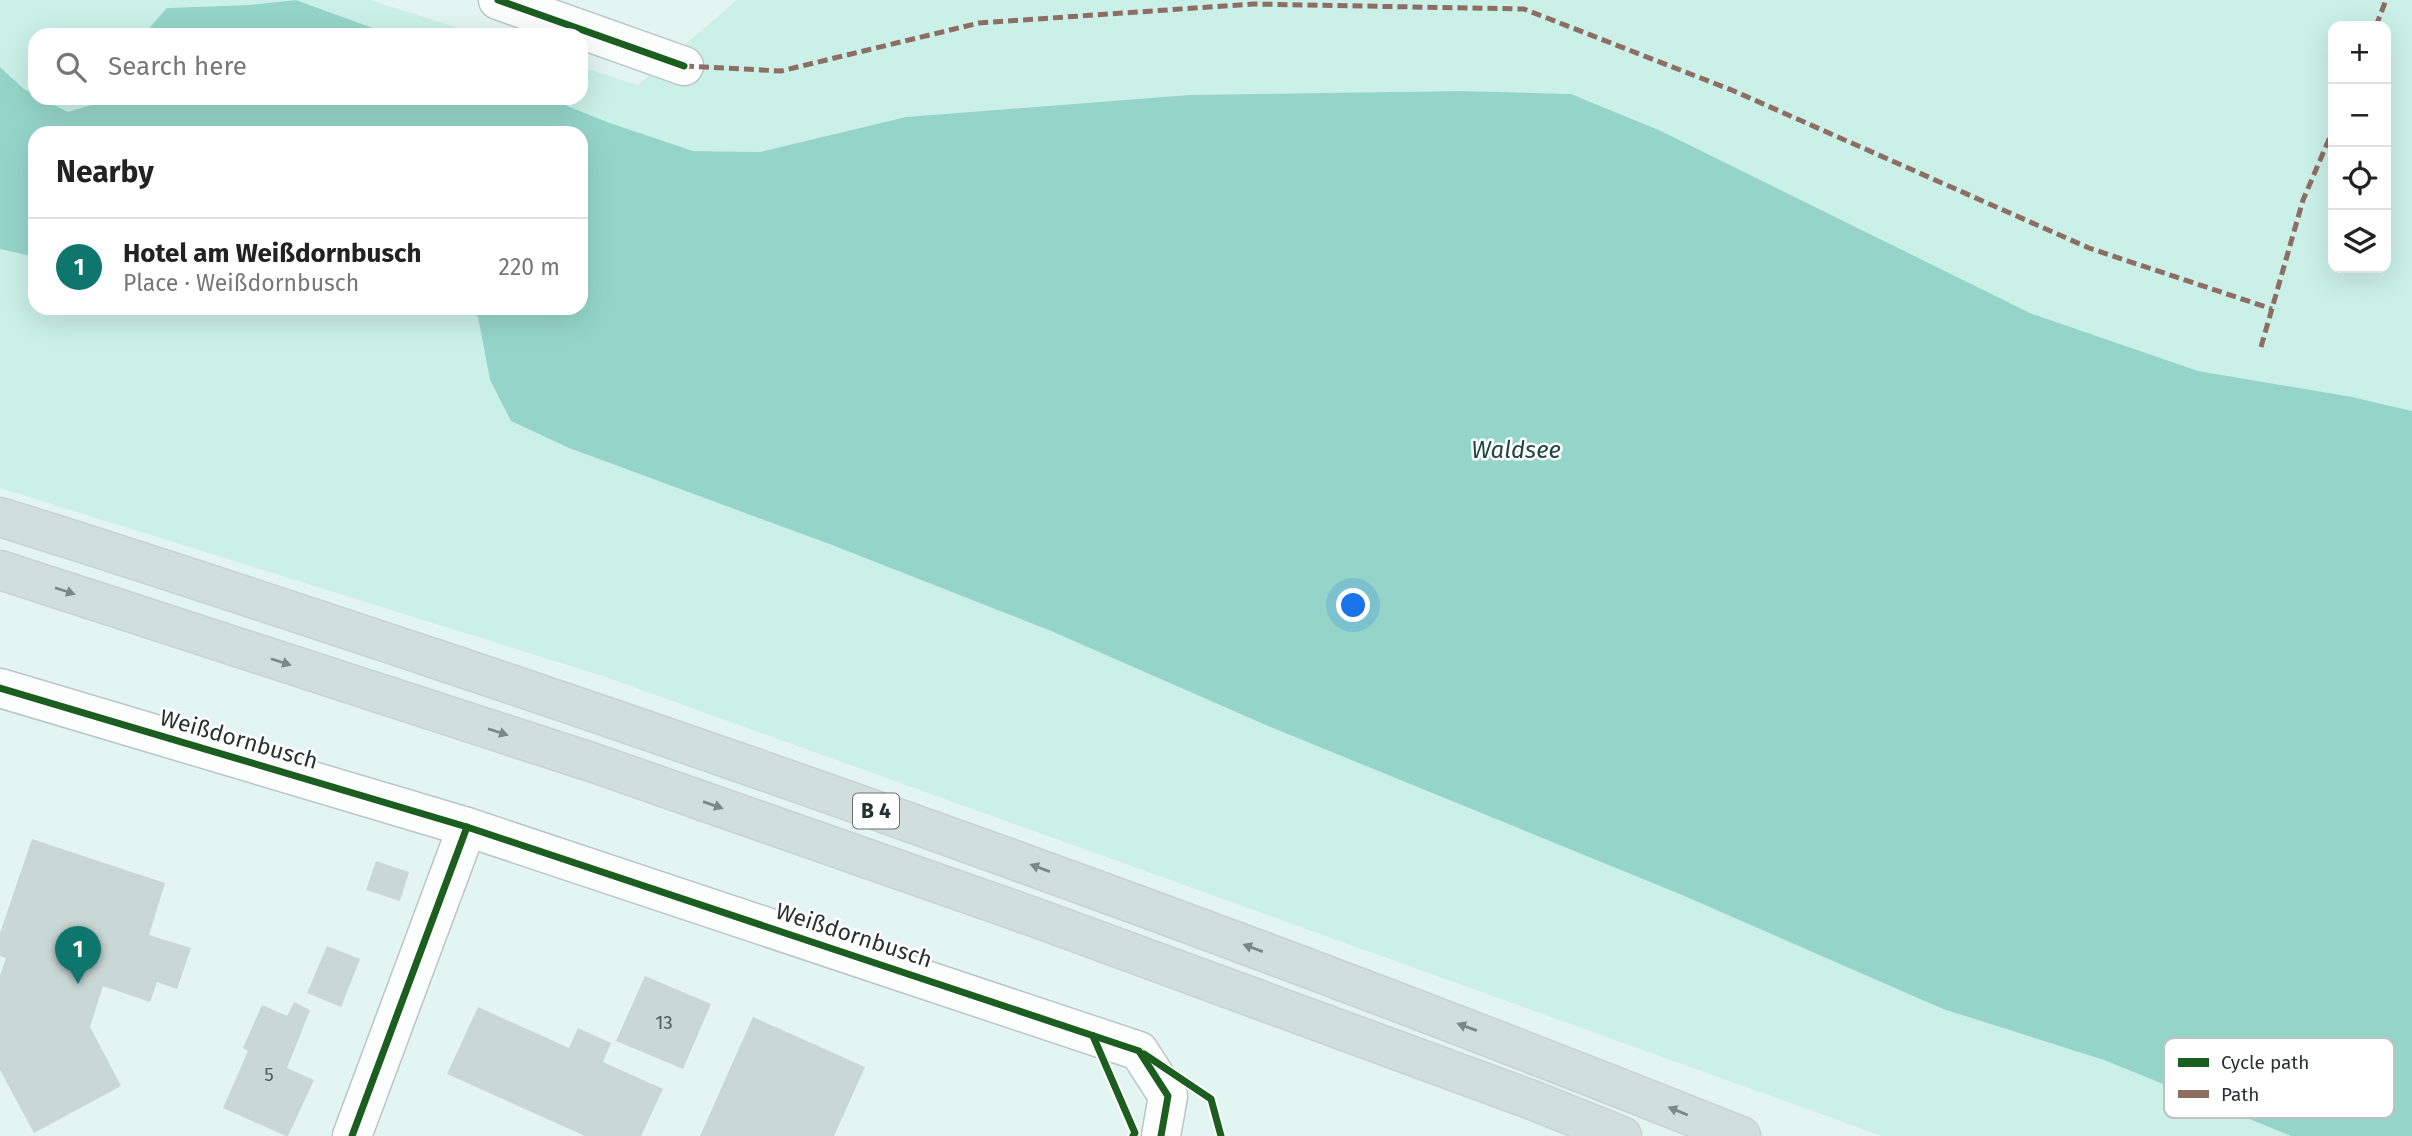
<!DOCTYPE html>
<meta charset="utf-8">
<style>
:root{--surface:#fff;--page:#f6f6f6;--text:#222;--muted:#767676;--line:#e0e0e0;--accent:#0f766e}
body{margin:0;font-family:"Fira Sans",sans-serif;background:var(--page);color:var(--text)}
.controls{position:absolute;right:21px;top:21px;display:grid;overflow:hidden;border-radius:14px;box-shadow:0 7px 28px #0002}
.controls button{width:63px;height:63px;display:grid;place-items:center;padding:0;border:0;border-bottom:2px solid var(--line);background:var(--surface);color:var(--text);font:35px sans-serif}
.you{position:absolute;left:1354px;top:606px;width:24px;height:24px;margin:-18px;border:5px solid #fff;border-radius:50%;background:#1a73e8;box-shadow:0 0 0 10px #1a73e833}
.badge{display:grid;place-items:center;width:46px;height:46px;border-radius:50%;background:var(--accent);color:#fff;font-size:23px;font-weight:700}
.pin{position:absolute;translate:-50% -58px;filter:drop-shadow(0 2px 4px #0008)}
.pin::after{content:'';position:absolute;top:37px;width:24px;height:21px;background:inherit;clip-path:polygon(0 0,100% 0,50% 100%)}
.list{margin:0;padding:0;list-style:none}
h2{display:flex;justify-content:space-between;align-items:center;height:91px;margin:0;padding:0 28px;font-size:30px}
h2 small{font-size:23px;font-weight:400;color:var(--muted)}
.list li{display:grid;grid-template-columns:46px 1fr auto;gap:21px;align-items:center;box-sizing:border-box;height:98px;padding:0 28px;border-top:2px solid var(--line)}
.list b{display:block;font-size:26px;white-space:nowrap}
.list p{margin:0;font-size:23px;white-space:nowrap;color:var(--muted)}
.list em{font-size:23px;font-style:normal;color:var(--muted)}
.icon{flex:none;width:38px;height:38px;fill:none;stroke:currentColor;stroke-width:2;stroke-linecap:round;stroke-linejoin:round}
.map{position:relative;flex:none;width:2412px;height:1136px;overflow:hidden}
.search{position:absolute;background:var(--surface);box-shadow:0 7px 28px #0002;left:28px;top:28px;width:560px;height:77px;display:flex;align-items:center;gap:18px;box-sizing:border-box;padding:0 24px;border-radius:21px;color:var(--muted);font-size:26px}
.panel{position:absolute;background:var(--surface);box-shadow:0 7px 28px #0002;left:28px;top:126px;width:560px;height:189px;border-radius:21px}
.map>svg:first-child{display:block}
.green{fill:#caf0e8;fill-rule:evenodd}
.water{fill:#95d5c9}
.building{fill:#cad8d5}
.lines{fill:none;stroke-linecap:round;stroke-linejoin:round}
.minor-casing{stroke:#b9c6c3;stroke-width:41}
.highway-casing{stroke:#c9d2d1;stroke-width:41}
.minor{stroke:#fbfefd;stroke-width:38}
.highway{stroke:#d0dfdd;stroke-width:38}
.quiet{stroke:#8d6e63;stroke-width:5;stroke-dasharray:10 5;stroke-linecap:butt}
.cycleway-casing{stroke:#fff;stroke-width:11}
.cycleway{stroke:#1b5e20;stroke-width:7}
.oneway{fill:#7b8886}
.labels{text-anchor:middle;stroke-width:5;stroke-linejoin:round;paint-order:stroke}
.number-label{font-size:19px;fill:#4f5c58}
.shield{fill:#fff;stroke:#67706d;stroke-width:2}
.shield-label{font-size:21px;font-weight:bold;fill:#26322f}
.street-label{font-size:23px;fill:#26322f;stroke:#fff}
.water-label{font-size:24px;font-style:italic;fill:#204741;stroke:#fff}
.key{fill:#fff;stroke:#bec2c1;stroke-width:2}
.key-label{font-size:19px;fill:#26322f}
</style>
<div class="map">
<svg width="2412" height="1136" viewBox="0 0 2412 1136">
<rect width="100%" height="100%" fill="#e3f5f1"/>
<g class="green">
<path d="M 0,0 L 296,0 L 249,5 L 167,8 L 143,35 L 35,35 L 35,95 L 24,89 L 0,67 Z"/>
<path d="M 297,0 L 370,0 L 480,35 L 392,35 Z"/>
<path d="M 737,0 L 2412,0 L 2412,411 L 2352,397 L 2198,371 L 2030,313 L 1661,131 L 1571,94 L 1460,91 L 1189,95 L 906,117 L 761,152 L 693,151 L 610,123 L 547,98 L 581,98 L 581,67 L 638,85 ZM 2333,26 L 2386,26 L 2386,268 L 2333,268 Z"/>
<path d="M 40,98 L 106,98 L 104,101 L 68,112 Z"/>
<path d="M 0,249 L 35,257 L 35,308 L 469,308 L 478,317 L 490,380 L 511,421 L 569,448 L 832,545 L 1051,631 L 1268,726 L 1682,895 L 1943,1009 L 2104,1060 L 2291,1136 L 1882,1136 L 603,676 L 0,488 Z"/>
</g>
<g class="water">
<path d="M 296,0 L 392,35 L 143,35 L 167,8 L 249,5 Z"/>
<path d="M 0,67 L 24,89 L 35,95 L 35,98 L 40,98 L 68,112 L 104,101 L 106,98 L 547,98 L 610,123 L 693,151 L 760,152 L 906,117 L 1189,95 L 1460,91 L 1571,94 L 1661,131 L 2030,313 L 2198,371 L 2352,397 L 2412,411 L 2412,1136 L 2291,1136 L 2104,1060 L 1943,1009 L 1682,895 L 1268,726 L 1051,631 L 832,545 L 569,448 L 511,421 L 490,380 L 478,317 L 469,308 L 581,308 L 581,133 L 35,133 L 35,257 L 0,249 Z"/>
</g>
<g class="building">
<path d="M 32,839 L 165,883 L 149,935 L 191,948 L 177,989 L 157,982 L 150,1002 L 103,986 L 90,1027 L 121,1086 L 34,1133 L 0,1070 L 0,976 L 6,958 L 0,956 L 0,933 Z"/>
<path d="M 376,861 L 409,872 L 400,901 L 366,890 Z"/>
<path d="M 327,946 L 360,959 L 341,1007 L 307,993 Z"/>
<path d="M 645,976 L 711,1004 L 683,1069 L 616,1041 Z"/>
<path d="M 294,1002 L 310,1010 L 287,1068 L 314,1080 L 288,1136 L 286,1136 L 223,1108 L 248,1051 L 243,1048 L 262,1005 L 287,1016 Z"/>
<path d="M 478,1007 L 569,1048 L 578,1028 L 611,1043 L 603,1062 L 663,1089 L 641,1136 L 585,1136 L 447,1074 Z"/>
<path d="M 753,1017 L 865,1067 L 834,1136 L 700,1136 Z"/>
</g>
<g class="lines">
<g class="minor-casing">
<g id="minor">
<path d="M 498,0 L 684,66"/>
<path d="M 0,688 L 467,827 L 1139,1051 L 1168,1096 L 1161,1136"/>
<path d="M 352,1136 L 467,827"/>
</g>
</g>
<g class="highway-casing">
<g id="highway">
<path d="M 0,517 C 145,562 289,610 433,658 C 873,805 1310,964 1741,1136"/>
<path d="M 0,570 L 597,764 L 1034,917 L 1532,1100 L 1622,1136"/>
</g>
</g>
<use href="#minor" class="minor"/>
<use href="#highway" class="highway"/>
<g class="quiet">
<path d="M 2376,26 L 2386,0"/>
<path d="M 684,66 L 781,71 L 979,23 L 1253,4 L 1524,9 L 1734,91 L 2089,248 L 2272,309"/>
<path d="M 2261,347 L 2303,200 L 2333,130"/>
</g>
<g class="cycleway-casing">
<g id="cycleway">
<path d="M 498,0 L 684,66"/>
<path d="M 0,688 L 467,827 L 1139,1051 L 1168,1096 L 1161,1136"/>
<path d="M 1093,1036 L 1135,1133 L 1133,1136"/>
<path d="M 1144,1054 L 1211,1099 L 1221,1136"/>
<path d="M 352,1136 L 467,827"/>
</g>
</g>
<use href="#cycleway" class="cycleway"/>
</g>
<defs><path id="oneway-solid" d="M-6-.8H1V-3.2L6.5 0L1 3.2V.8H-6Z" transform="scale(1.75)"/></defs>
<g class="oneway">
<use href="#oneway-solid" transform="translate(65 591) rotate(18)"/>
<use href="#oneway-solid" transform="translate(281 662) rotate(18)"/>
<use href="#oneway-solid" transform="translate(498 732) rotate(18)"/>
<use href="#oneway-solid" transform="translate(713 805) rotate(19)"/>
<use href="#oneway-solid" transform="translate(1040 868) rotate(-160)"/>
<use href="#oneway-solid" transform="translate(1253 948) rotate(-160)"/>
<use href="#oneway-solid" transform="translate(1467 1027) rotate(-160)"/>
<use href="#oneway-solid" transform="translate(1678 1111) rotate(-158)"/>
</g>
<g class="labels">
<g class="number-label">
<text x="664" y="1029">13</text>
<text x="269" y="1081">5</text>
</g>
<rect class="shield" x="853" y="793.5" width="46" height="35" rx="5"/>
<g class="shield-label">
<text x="876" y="818">B 4</text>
</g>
<g class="street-label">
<text transform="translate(239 739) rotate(16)" y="8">Weißdornbusch</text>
<text transform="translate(854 935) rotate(18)" y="8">Weißdornbusch</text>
</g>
<g class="water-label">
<text x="1516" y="458">Waldsee</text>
</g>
</g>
<rect x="2164" y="1038" width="230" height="80" rx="10" class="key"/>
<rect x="2178" y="1058" width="31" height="9" fill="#1b5e20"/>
<rect x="2178" y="1090" width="31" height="8" fill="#8d6e63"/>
<g class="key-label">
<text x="2221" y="1069">Cycle path</text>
<text x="2221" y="1101">Path</text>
</g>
</svg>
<div class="controls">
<button>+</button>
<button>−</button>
<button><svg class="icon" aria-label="locate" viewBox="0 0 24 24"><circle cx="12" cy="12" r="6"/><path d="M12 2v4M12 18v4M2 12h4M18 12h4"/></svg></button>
<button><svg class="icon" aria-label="layers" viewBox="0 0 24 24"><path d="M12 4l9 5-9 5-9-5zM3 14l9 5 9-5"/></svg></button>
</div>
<div class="you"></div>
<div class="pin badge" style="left:78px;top:984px">1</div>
<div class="search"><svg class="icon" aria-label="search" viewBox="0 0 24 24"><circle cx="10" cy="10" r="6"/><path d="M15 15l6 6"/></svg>Search here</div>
<section class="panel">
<h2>Nearby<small></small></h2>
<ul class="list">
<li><span class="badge">1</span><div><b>Hotel am Weißdornbusch</b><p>Place · Weißdornbusch</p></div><em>220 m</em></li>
</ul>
</section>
</div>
